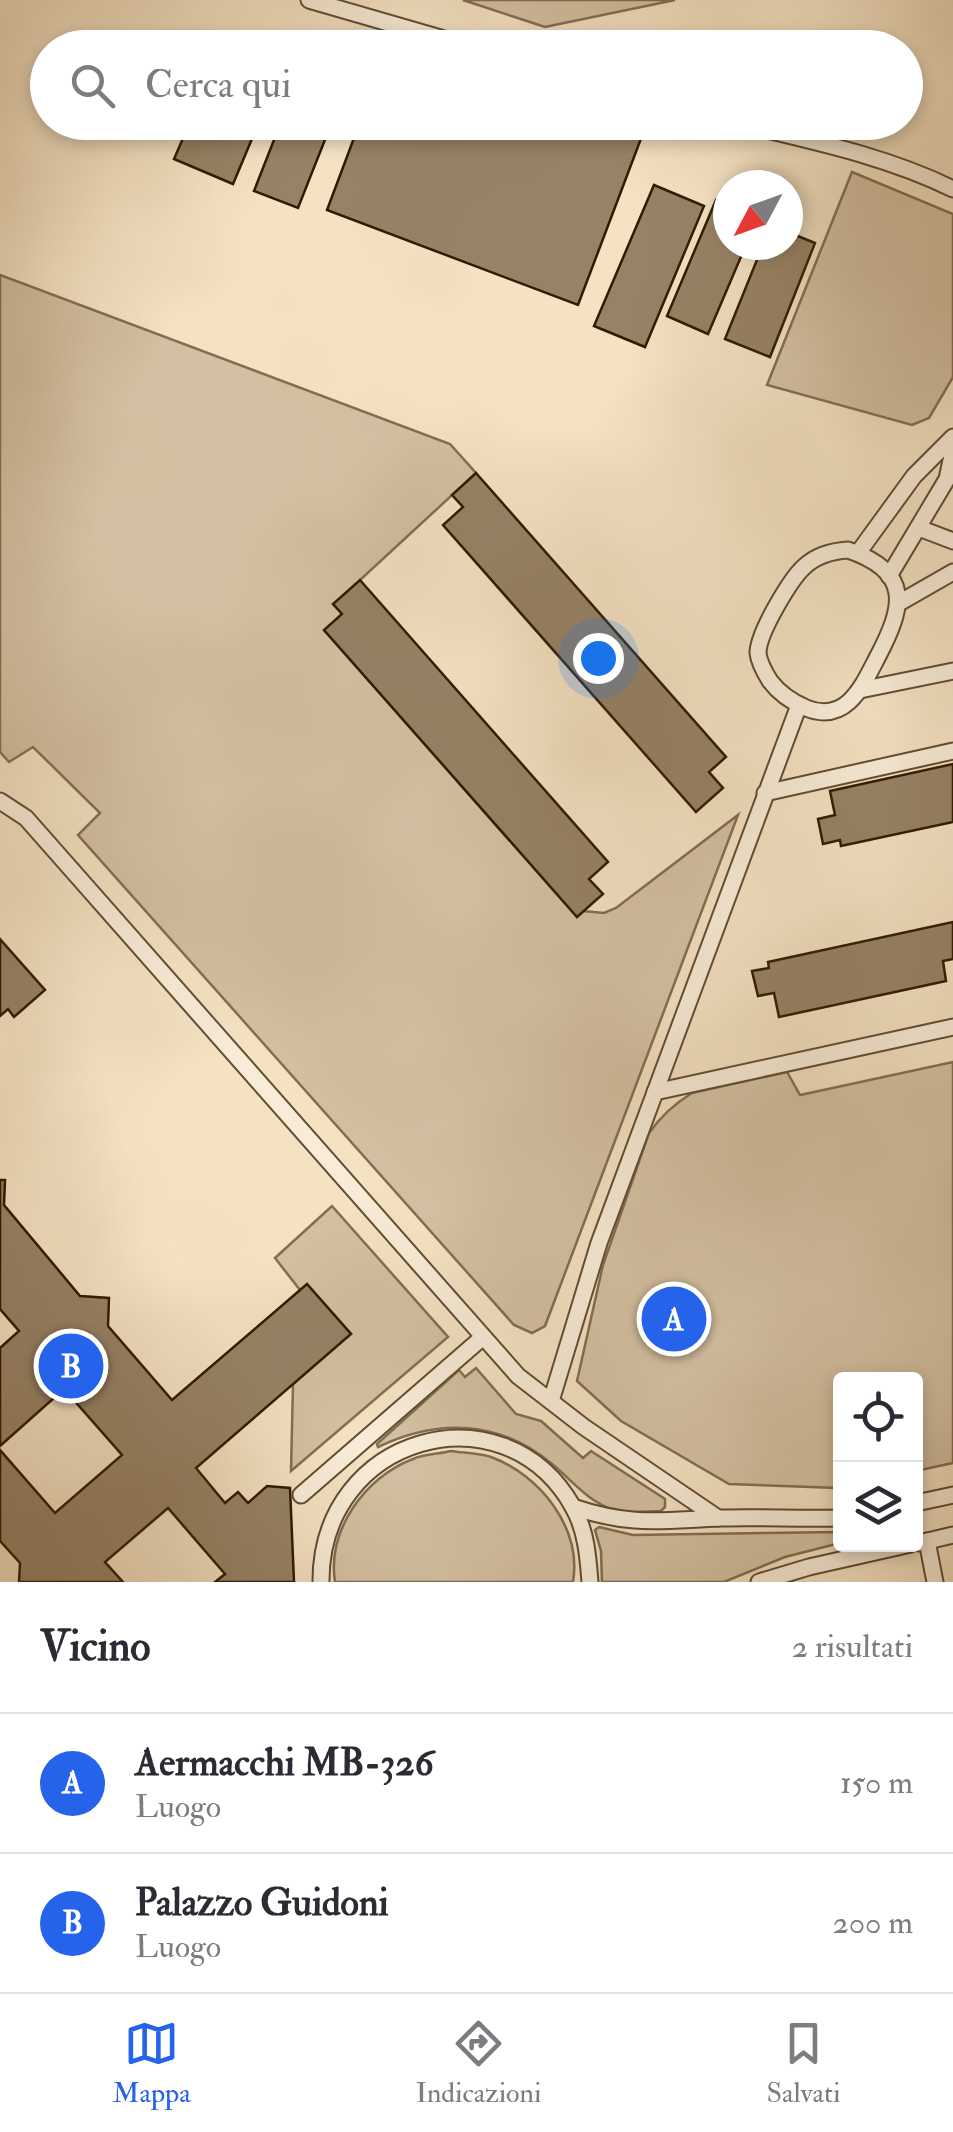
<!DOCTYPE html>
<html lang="it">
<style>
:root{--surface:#fff;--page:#f2f2f3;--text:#2b2b33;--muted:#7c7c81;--line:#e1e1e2;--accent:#2563eb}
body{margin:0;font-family:"IM FELL Double Pica",serif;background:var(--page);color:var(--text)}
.controls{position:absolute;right:30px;bottom:30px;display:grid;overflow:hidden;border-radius:10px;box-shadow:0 5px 15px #0003}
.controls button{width:90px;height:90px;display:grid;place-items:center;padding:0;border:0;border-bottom:2px solid var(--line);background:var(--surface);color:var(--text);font:50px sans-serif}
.compass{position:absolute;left:713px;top:170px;width:90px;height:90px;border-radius:50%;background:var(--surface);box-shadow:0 5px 15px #0003;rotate:229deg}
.you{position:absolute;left:598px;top:658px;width:35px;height:35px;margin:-25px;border:8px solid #fff;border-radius:50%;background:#1a73e8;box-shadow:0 0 0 15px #1a73e833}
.badge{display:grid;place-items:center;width:65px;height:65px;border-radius:50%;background:var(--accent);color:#fff;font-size:32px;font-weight:700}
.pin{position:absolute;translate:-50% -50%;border:5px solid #fff;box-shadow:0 2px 10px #0006}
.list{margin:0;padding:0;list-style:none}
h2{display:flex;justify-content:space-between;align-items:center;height:130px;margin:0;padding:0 40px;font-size:42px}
h2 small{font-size:32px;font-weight:400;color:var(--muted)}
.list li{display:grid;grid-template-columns:65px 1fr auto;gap:30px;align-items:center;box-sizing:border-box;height:140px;padding:0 40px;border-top:2px solid var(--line)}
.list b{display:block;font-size:38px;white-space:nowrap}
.list p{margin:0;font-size:32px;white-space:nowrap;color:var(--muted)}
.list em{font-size:32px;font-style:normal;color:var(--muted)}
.icon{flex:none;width:55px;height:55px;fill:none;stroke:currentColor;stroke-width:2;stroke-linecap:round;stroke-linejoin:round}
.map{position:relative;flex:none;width:953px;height:1582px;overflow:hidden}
.search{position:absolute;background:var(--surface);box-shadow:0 5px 15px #0003;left:30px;right:30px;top:30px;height:110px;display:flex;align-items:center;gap:25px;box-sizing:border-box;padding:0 35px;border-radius:55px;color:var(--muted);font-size:38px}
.sheet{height:410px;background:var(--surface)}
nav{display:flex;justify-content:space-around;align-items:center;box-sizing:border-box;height:140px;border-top:2px solid var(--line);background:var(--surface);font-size:28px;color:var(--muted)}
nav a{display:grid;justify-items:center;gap:5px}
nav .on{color:var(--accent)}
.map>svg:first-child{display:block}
.green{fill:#d3c0a2;stroke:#826e52;stroke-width:2.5}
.building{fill:#968266;stroke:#301b02;stroke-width:2.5}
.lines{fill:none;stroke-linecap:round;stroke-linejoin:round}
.lane-casing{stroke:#614d32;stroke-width:19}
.lane{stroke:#f8ecd8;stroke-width:15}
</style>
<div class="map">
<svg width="953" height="1582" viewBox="0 0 953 1582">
<rect width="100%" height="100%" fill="#f4e2c3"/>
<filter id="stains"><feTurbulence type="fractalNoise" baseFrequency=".002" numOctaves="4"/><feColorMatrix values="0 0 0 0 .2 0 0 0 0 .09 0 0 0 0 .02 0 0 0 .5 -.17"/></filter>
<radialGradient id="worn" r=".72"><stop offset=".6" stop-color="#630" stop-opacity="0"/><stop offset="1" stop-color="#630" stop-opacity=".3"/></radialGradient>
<g class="green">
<path d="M 463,0 L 675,0 L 545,27 Z"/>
<path d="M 852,172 L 953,214 L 953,377 L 929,418 L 912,425 L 767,385 Z"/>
<path d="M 0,275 L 450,444 L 476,473 L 360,580 L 342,614 L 325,631 L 577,917 L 583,911 L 604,913 L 616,908 L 738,815 L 545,1326 L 532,1333 L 514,1325 L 78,835 L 100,813 L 33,747 L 9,762 L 0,752 Z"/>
<path d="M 953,1062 L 953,1463 L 916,1471 L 916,1380 L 840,1380 L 840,1488 L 838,1488 L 729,1484 L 621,1421 L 577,1381 L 603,1265 L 649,1133 C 661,1116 674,1104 692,1093 L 787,1072 L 800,1095 Z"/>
<path d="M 332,1206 L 448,1337 L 291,1471 L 293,1384 L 351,1334 L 307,1285 L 300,1290 L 275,1258 Z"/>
<path d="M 476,1368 L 516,1414 L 541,1421 L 583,1458 L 591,1451 L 665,1499 L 665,1507 L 661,1511 C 646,1511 629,1514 614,1510 C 587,1501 573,1481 552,1464 C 500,1420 438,1418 378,1447 L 377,1444 L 459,1370 L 465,1377 Z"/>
<path d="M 451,1451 C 464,1453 479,1453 491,1457 C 540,1475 582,1528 573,1582 L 335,1582 C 327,1530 365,1477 413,1459 C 424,1454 439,1454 451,1451 Z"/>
<path d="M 599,1527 L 633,1535 L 838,1532 L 840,1543 L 785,1557 L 724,1582 L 602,1582 L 601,1551 L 595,1530 Z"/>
</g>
<g class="building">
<path d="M 227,33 L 260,48 L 221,48 Z"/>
<path d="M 190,122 L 259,122 L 233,184 L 174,159 Z"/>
<path d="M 281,122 L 332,122 L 298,208 L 254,191 Z"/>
<path d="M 360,122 L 607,122 L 642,136 L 578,305 L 327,210 Z"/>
<path d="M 654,185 L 704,206 L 645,347 L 594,326 Z"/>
<path d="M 716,200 L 728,205 L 728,245 L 746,245 L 708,334 L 667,316 Z"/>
<path d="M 788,232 L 815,243 L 770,357 L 725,339 L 763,245 L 788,245 Z"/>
<path d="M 476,473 L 726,757 L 709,772 L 723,788 L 696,812 L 443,525 L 463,507 L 452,495 Z"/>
<path d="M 360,580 L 608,862 L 589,879 L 603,894 L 577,917 L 324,630 L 342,614 L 333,604 Z"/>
<path d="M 953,764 L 953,822 L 841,846 L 840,840 L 823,844 L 818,819 L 835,815 L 830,791 Z"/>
<path d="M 953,922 L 953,959 L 943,961 L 946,981 L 779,1017 L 774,993 L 758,996 L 752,971 L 769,968 L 768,962 Z"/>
<path d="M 0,939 L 45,990 L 14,1017 L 8,1009 L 0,1016 Z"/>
<path d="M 0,1180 L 5,1180 L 4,1205 L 80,1296 L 109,1298 L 108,1326 L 172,1400 L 307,1284 L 351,1334 L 196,1468 L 225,1503 L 238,1492 L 248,1503 L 267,1486 L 290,1488 L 294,1582 L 215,1582 L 225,1574 L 168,1508 L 105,1562 L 123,1582 L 19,1582 L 20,1563 L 0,1541 L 0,1450 L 55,1513 L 122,1455 L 64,1389 L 0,1446 L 0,1348 L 19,1331 L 0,1309 Z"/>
</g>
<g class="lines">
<g class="lane-casing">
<g id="lane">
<path d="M 309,0 L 475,48"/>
<path d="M 733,122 C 807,140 884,155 953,189"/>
<path d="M 919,528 L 953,541"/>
<path d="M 848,550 C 913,572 904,607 877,658 C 862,687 846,724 806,708 C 792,702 779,693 770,681 C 765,673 759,662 758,653 C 758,633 791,578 805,566 C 817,555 832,551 848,550 Z"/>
<path d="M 858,553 L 914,476 L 953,437"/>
<path d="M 889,576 L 947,479 L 953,451"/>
<path d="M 899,603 L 953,572"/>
<path d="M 860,690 L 953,671"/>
<path d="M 765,793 L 953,751"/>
<path d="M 0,801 L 26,818 L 518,1376 L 584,1427 L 718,1518"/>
<path d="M 655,1092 L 953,1027"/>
<path d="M 551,1401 L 599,1243 L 799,705"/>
<path d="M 301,1495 L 483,1337"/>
<path d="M 916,1503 L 953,1495"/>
<path d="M 573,1507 C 633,1527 662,1520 722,1518 C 761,1517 801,1519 840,1518"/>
<path d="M 927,1541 L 935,1582"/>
<path d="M 919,1543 L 953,1535"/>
<path d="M 321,1582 C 320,1436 504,1384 573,1507 C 586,1530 588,1556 590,1582"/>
<path d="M 759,1582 L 809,1567 L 911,1544"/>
</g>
</g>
<use href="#lane" class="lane"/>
</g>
<rect width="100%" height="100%" filter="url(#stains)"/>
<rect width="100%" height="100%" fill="url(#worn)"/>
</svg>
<div class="controls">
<button><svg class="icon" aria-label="locate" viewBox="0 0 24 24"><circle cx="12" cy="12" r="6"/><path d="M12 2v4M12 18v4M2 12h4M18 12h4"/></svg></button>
<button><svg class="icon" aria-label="layers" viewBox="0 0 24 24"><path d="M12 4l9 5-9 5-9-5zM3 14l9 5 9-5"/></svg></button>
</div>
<svg class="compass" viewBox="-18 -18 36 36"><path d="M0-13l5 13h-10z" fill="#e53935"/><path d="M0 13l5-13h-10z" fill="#7c7c81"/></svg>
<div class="you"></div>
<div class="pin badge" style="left:674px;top:1319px">A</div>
<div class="pin badge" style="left:71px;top:1366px">B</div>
<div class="search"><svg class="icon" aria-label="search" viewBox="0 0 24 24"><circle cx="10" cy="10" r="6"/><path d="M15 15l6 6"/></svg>Cerca qui</div>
</div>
<section class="sheet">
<h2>Vicino<small>2 risultati</small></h2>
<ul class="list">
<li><span class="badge">A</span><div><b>Aermacchi MB-326</b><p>Luogo</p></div><em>150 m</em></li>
<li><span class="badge">B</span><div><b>Palazzo Guidoni</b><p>Luogo</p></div><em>200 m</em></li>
</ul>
</section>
<nav>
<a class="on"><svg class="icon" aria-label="map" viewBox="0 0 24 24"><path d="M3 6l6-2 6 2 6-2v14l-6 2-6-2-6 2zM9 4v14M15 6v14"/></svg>Mappa</a>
<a><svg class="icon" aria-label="directions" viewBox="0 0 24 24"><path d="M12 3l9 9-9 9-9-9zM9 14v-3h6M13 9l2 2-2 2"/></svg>Indicazioni</a>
<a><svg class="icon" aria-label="saved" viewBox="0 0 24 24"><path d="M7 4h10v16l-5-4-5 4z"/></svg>Salvati</a>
</nav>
